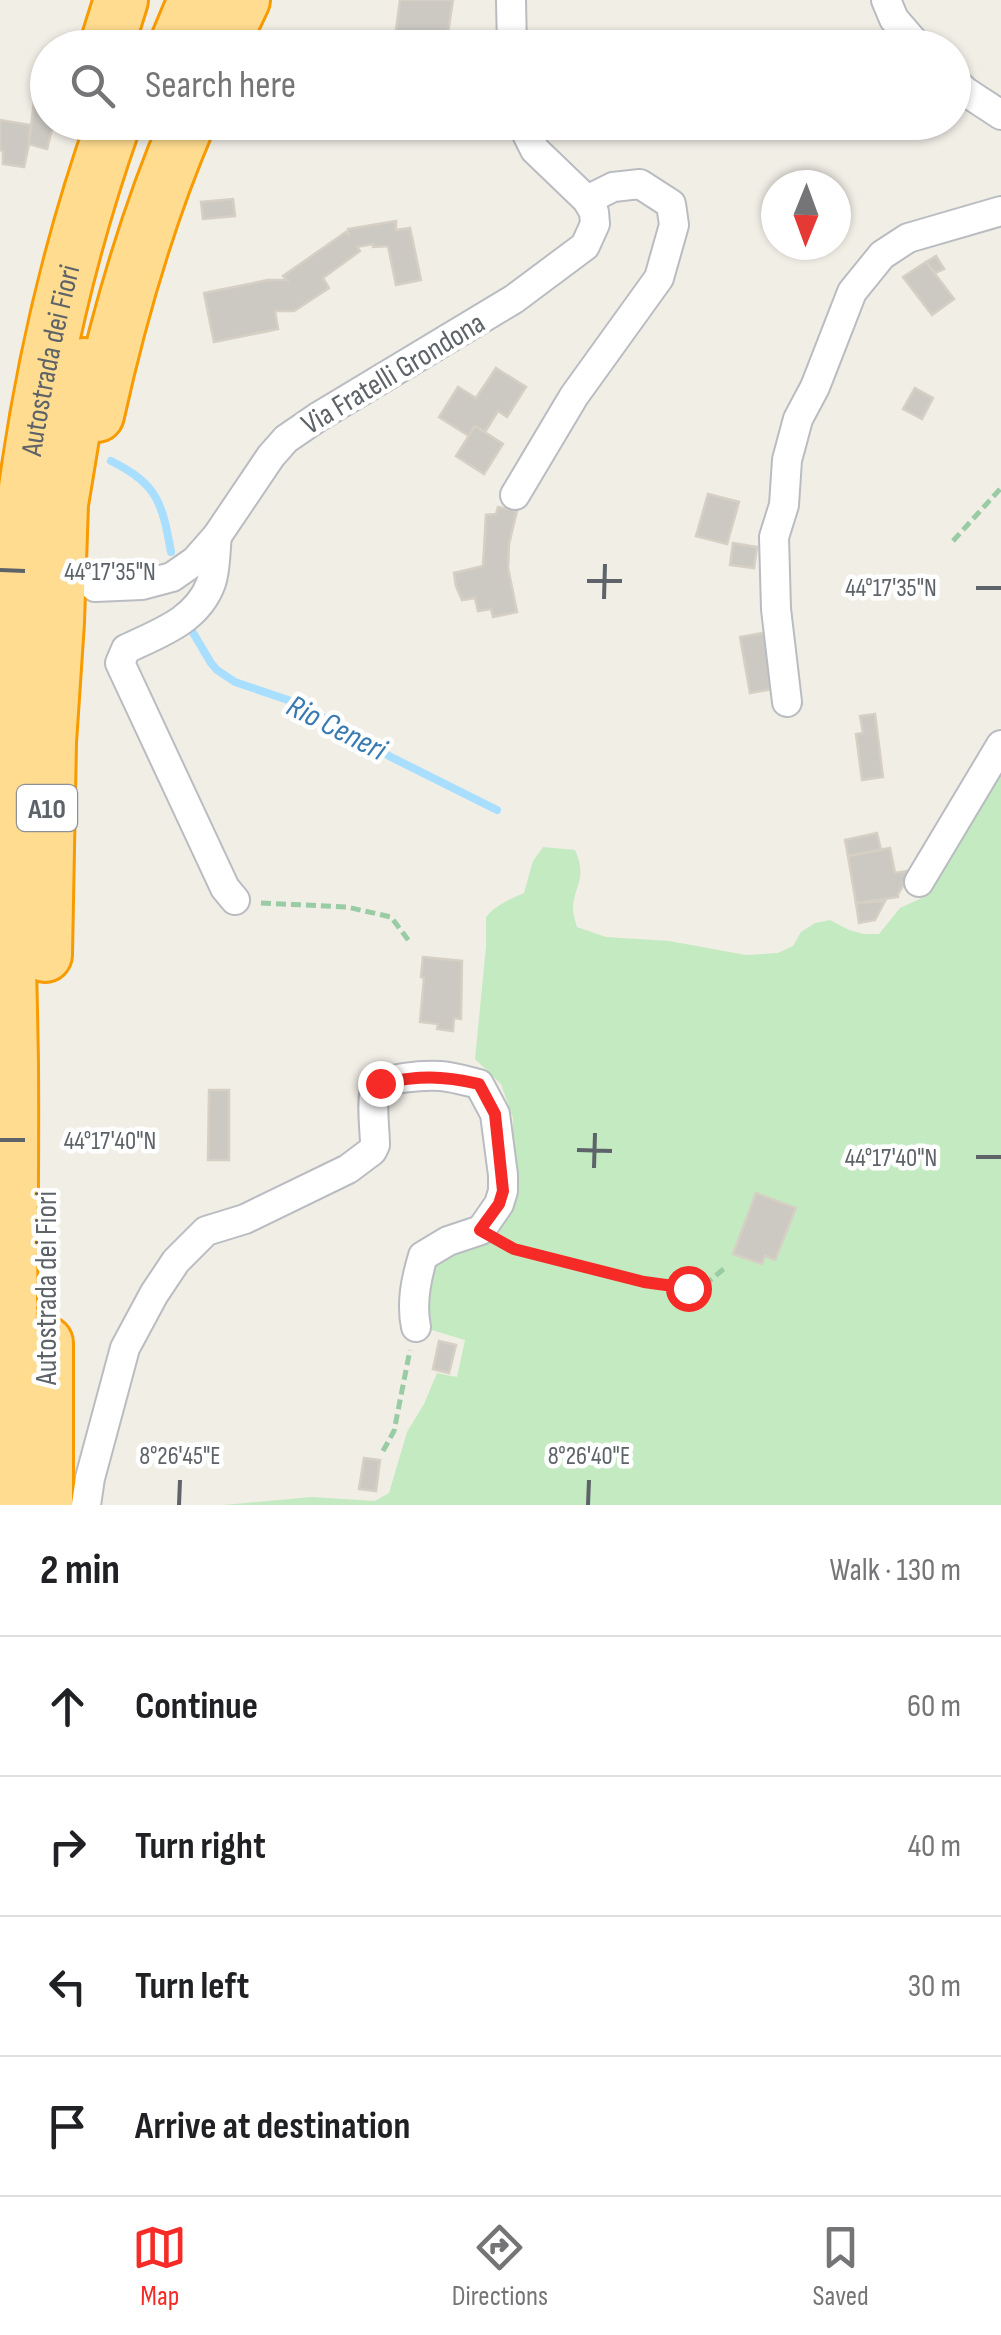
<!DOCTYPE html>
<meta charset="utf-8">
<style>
:root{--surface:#fff;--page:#f2f2f2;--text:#202124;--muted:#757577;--line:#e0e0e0;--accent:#f62b27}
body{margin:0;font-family:"Sofia Sans Condensed",sans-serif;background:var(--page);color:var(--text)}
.compass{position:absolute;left:761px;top:170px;width:90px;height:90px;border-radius:50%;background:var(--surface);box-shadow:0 2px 8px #0004;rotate:181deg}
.stop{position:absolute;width:30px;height:30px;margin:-22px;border:8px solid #f62b27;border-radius:50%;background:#fff}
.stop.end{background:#f62b27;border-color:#fff;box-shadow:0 2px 10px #0008}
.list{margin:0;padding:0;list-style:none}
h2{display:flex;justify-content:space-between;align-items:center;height:130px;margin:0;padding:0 40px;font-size:42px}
h2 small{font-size:32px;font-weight:400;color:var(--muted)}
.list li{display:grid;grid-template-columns:65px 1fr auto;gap:30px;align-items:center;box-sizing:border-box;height:140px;padding:0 40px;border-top:2px solid var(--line)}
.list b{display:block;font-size:38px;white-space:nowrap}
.list em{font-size:32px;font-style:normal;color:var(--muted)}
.icon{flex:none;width:55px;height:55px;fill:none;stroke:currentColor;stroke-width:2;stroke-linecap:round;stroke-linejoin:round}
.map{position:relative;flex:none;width:1001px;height:1505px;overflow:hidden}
.search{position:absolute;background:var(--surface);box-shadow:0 2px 8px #0004;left:30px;right:30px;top:30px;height:110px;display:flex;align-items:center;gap:25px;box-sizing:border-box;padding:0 35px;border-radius:55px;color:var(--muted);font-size:38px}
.sheet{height:690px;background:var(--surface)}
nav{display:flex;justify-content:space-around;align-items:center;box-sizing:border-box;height:140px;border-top:2px solid var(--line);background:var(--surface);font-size:28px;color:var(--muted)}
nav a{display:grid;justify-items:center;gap:5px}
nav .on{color:var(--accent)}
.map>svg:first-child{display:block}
.green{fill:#c4eac1}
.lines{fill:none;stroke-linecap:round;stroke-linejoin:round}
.stream{stroke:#a8deff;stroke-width:8}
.building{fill:#ccc9c3;stroke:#d6cfc4;stroke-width:2.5}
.street-casing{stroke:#b9bcc1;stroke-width:32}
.highway-casing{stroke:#f79b00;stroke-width:58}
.path{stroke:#99cca5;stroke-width:5;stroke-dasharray:10 5;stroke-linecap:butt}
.street{stroke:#fff;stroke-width:28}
.highway{stroke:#ffdc8f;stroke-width:52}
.route{stroke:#f62b27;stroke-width:12}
.ticks{fill:none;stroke:#5d6368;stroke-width:4}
.labels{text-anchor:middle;stroke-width:9;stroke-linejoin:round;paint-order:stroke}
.shield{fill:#fff;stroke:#8e9295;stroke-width:2.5}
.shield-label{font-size:28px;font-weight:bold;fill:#5d6368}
.street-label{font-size:30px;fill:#5d6368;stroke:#fff}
.water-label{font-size:32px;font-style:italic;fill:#397ab1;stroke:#fff}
.ticks-label{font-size:25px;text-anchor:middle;fill:#5d6368;stroke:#fff;stroke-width:9;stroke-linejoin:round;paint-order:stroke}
</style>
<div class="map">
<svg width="1001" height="1505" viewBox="0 0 1001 1505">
<rect width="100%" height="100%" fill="#f1eee6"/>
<path class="green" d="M 1001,765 L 1001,1505 L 223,1505 L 312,1497 L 375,1501 L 389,1493 L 407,1432 L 424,1404 L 437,1373 L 457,1377 L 465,1340 L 425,1328 L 425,1297 L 433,1267 L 444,1256 L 473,1241 L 511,1160 L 513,1118 L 501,1084 L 475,1059 L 486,947 L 486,917 C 496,905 510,899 524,893 L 533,861 L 543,847 L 575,850 C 588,880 574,883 573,910 C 573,913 576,924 577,927 L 606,937 L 669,941 L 746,955 L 778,953 L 793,946 L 801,932 L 815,923 L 830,920 L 849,930 L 864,934 L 879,934 L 900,908 L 924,897 Z"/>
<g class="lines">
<g class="stream">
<path d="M 111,461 C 158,484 162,503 171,552"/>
<path d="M 192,631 L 211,663 L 217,670 L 235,682 L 294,702 L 367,741 L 389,756 L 497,810"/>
</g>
</g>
<g class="building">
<path d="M 400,0 L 453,0 L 446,45 L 395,38 Z"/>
<path d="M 34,101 L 48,109 L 48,122 L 54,122 L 47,149 L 29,144 Z"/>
<path d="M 0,120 L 30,125 L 29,144 L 24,167 L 3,164 L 3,151 L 0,150 Z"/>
<path d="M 453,122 L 485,122 L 484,135 L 452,133 Z"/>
<path d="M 233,199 L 235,216 L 203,219 L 201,202 Z"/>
<path d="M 396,221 L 396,230 L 410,228 L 421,280 L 396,285 L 388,246 L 373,247 L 373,244 L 357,247 L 360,251 L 323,278 L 329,288 L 294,311 L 275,311 L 278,329 L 214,342 L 204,293 L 268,280 L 287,280 L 283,276 L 346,232 L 349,236 L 348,229 Z"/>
<path d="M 936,256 L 944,269 L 935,273 L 926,262 Z"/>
<path d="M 926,262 L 954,299 L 932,315 L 903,277 Z"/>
<path d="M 496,368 L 526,387 L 507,417 L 498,411 L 485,432 L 475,426 L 469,436 L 439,417 L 458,387 L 476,398 Z"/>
<path d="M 915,388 L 933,398 L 922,419 L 903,409 Z"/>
<path d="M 475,426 L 503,444 L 484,474 L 456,456 Z"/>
<path d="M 708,494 L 739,502 L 727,544 L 696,536 Z"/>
<path d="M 498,507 L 517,511 L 509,544 L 508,568 L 517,612 L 493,617 L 491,609 L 478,611 L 475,598 L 462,600 L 456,586 L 454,573 L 483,566 L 486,515 L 496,514 Z"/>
<path d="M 733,543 L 757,547 L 754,568 L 730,565 Z"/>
<path d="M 768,632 L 778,688 L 750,693 L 740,637 Z"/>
<path d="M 875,714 L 883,777 L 862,780 L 856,734 L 863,733 L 860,716 Z"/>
<path d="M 877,833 L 881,850 L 848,856 L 845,840 Z"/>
<path d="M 890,848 L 895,873 L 908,871 L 909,876 L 898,894 L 898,897 L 856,903 L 848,856 Z"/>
<path d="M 885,901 L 875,920 L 859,923 L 856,903 Z"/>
<path d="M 423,957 L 462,961 L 461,1019 L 454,1018 L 453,1031 L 437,1029 L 438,1024 L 420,1022 L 424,978 L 421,977 Z"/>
<path d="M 209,1090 L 229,1090 L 229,1160 L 208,1160 Z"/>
<path d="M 756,1193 L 796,1208 L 775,1260 L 765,1256 L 762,1264 L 733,1254 Z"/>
<path d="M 439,1341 L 456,1345 L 449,1373 L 433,1369 Z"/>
<path d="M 364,1458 L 380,1460 L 376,1491 L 359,1489 Z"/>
</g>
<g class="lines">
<g class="street-casing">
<g id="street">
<path d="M 511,0 L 512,48"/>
<path d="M 886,0 L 894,19 L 919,48"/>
<path d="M 954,81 L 966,92 L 1001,115"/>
<path d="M 515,495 L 574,396 L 659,278 L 674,225 L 671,204 L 640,184 L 613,187 L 587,200"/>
<path d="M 217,536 C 215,551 216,569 211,583 C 197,621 159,633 126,649 L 120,663 L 225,888 L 235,900"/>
<path d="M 95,587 L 142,585 L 172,577 L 195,561 L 217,536 L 271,456 L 286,439 L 318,417 L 514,299 L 585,246 L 595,224 L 594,212 L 587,200 L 535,150 L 521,122"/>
<path d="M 787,702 L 776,609 L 774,537 L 784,505 L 787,460 L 798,419 L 815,387 L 852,292 L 882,255 L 908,238 L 1001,211"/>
<path d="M 919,882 L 1001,745"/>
<path d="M 86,1505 L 90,1478 L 125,1348 L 154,1294 L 176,1261 L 206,1231 L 245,1219 L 348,1169 L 372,1151 L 375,1145 C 375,1131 371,1104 375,1090 C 380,1077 427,1075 441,1076 C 453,1077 467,1081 479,1084 L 495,1114 L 503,1175 L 503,1191 L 499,1204 L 481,1230 L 448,1241 L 423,1256 C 416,1279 411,1303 416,1327"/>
</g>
</g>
<g class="highway-casing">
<g id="highway">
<path d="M 106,48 L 121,0"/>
<path d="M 175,48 L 195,0"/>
<path d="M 220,48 L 243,0"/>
<path d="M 97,415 C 119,315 147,217 188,122"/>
<path d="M 45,955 L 49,742 L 57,622 L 61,504 L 84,365"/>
<path d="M 46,1343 L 46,1505"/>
<path id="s1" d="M 8,1505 C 9,1358 12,1212 11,1065 C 9,927 2,787 10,649 C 21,470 54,291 114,122"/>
</g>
</g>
<g class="path">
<path d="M 953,541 L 1001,488"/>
<path d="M 261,903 L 347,907 L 391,917 L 409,941"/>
<path d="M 501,1241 L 514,1249 C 545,1257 676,1296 700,1286 C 709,1283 718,1273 725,1268"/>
<path d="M 383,1451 L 394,1431 L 410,1350"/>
</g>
<use href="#street" class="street"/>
<use href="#highway" class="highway"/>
</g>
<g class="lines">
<path class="route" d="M 380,1083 C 420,1076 440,1075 479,1084 L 495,1114 L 503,1191 L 499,1204 L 480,1230 L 514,1249 L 644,1282 L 688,1288"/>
</g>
<path class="ticks" d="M 0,570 L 25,571M 587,581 L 622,581M 976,588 L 1001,588M 604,599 L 605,564M 0,1140 L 25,1140M 577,1150 L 612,1151M 976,1157 L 1001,1157M 594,1168 L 595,1133M 179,1505 L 180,1480M 588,1505 L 589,1480"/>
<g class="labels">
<rect class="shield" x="17" y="785" width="60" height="46" rx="8"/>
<g class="shield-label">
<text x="47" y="818">A10</text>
</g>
<g class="street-label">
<text dy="10" stroke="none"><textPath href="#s1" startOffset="1148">Autostrada dei Fiori</textPath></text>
<text transform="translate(393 373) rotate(-31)" y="10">Via Fratelli Grondona</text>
<text transform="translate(46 1288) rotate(-90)" y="10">Autostrada dei Fiori</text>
</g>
<g class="water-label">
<text transform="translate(337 727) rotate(27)" y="11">Rio Ceneri</text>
</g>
</g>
<g class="ticks-label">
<text x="110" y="580">44°17'35"N</text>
<text x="891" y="596">44°17'35"N</text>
<text x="110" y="1149">44°17'40"N</text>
<text x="891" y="1166">44°17'40"N</text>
<text x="180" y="1464">8°26'45"E</text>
<text x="589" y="1464">8°26'40"E</text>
</g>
</svg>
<svg class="compass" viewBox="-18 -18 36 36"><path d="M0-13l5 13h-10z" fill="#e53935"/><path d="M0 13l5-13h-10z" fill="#757577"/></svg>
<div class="stop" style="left:688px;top:1288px"></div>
<div class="stop end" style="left:380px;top:1083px"></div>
<div class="search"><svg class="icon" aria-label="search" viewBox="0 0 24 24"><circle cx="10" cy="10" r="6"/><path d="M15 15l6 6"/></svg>Search here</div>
</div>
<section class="sheet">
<h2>2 min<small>Walk · 130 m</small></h2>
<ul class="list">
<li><svg class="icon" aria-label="ahead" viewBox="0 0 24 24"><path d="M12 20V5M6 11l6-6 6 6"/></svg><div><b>Continue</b></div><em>60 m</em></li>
<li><svg class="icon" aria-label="right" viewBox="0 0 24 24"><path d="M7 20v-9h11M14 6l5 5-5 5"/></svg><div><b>Turn right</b></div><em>40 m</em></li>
<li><svg class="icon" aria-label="left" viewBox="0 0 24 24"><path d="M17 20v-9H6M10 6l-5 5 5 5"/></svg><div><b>Turn left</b></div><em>30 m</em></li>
<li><svg class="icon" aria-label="arrive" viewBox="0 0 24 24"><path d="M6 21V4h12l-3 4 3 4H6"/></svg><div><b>Arrive at destination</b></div></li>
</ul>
</section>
<nav>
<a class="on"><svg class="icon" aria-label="map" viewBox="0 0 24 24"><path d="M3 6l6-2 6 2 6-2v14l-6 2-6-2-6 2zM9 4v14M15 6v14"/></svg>Map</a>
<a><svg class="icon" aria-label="directions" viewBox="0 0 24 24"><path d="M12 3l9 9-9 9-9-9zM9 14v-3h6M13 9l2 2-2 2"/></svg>Directions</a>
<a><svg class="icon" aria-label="saved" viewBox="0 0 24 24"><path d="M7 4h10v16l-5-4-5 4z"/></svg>Saved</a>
</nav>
